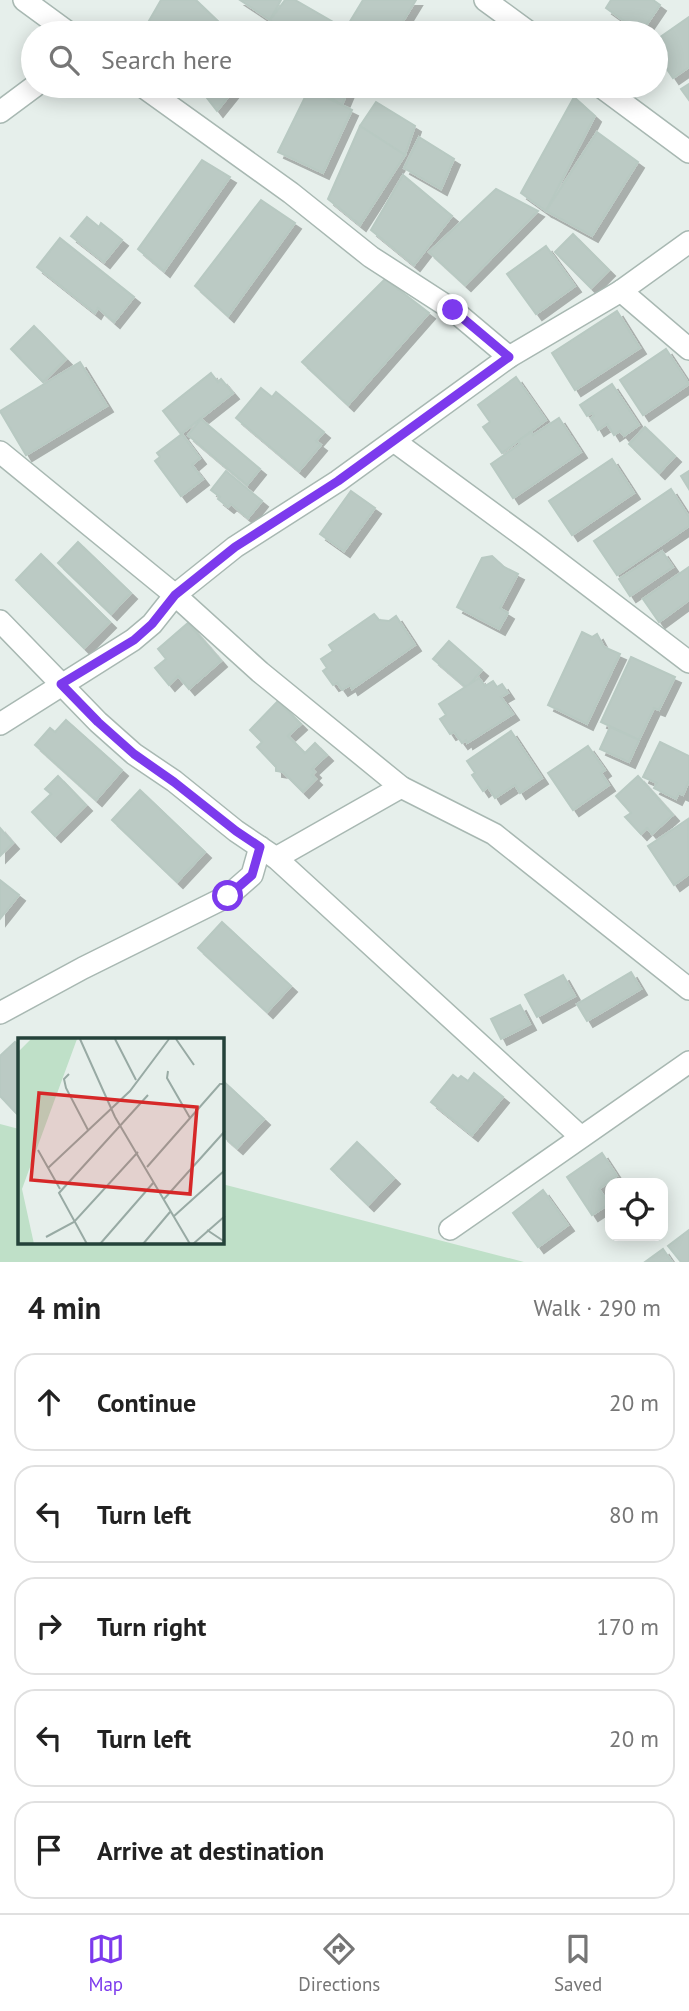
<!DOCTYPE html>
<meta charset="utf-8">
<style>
:root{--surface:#fff;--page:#f6f6f6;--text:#222;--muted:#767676;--line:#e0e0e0;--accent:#7c3aed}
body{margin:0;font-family:"PT Sans",sans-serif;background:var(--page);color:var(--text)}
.controls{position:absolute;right:21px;bottom:21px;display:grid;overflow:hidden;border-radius:14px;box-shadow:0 4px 18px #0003}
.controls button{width:63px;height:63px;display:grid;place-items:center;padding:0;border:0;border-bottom:2px solid var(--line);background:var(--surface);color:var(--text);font:35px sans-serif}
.stop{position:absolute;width:21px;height:21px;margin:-16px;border:5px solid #7c3aed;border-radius:50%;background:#fff}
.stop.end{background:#7c3aed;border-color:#fff;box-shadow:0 2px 7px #0008}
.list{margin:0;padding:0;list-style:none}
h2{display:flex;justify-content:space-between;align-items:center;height:91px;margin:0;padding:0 28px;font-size:30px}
h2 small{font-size:23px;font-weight:400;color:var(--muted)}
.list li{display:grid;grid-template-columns:46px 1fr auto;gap:21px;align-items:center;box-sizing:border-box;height:98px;margin:0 14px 14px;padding:0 14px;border:2px solid var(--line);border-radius:21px}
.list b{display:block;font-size:26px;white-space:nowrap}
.list em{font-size:23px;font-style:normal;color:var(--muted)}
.icon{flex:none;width:38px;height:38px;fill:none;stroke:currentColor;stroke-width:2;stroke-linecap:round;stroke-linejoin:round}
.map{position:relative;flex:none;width:689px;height:1262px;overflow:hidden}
.search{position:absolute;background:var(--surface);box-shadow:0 4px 18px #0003;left:21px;right:21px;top:21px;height:77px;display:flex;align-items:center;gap:18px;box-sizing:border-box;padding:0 24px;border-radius:38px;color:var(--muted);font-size:26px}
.sheet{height:651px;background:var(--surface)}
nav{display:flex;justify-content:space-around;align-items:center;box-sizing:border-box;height:98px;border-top:2px solid var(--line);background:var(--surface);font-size:19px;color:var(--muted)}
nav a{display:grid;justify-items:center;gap:4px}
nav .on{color:var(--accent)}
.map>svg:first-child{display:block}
.green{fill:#bfe0c8}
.building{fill:#bbcac4;stroke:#b8c9c2;stroke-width:2;filter:url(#shadow)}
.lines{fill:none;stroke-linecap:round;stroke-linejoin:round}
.minor-casing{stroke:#a8b8b2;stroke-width:24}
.minor{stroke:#fff;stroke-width:21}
.route{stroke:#7c3aed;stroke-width:9}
.inset-road{fill:none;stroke:#98aaa4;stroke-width:2}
.view{fill:#d62828;fill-opacity:0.15;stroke:#d62828;stroke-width:3.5}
.inset-edge{fill:none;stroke:#24423a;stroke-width:3.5}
</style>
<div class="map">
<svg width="689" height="1262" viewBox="0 0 689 1262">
<defs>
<filter id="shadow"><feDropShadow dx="6" dy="6" stdDeviation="0" flood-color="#0004"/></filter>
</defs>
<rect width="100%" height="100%" fill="#e6efeb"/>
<path class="green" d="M 0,1124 L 19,1129 L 19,1243 L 222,1243 L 222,1184 L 524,1262 L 0,1262 Z"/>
<g class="building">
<path d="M 161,0 L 196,0 L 223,26 L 217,33 L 142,33 Z"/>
<path d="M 240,0 L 281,0 L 270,20 Z"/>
<path d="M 285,0 L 295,0 L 335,23 L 328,33 L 288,33 L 270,20 Z"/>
<path d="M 363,0 L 416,0 L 396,33 L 343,33 Z"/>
<path d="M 611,0 L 653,0 L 660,5 L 641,33 L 606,8 Z"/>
<path d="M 689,17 L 689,67 L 673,78 L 656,53 L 656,40 Z"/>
<path d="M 689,84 L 689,100 L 681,89 Z"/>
<path d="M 202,86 L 237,86 L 217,111 L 200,89 Z"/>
<path d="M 313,86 L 350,86 L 342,105 Z"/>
<path d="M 309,89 L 352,110 L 323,173 L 278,152 Z"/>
<path d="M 574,97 L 595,116 L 546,211 L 521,193 Z"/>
<path d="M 376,102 L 415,126 L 405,155 L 360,126 Z"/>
<path d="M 360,126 L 405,155 L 360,225 L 328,199 Z"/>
<path d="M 597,132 L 638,162 L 592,236 L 546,211 Z"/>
<path d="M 419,137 L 454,159 L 441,189 L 404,168 Z"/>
<path d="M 202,160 L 230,177 L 164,271 L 138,249 Z"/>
<path d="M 403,175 L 452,216 L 414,265 L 371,230 Z"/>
<path d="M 496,189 L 538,211 L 465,285 L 429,252 Z"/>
<path d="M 261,200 L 295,223 L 228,316 L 195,286 Z"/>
<path d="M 87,217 L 99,227 L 101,223 L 122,240 L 104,262 L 71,236 Z"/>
<path d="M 573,234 L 609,270 L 591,288 L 555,252 Z"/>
<path d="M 60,238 L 134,297 L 114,322 L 98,308 L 95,313 L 37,267 Z"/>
<path d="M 546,246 L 575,286 L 536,314 L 507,274 Z"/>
<path d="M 385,279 L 429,313 L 348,405 L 302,362 Z"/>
<path d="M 617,311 L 640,348 L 575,390 L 552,353 Z"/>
<path d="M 34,326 L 66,359 L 43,382 L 11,349 Z"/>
<path d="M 666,349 L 689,384 L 643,415 L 620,380 Z"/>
<path d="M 80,362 L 107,406 L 26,455 L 0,411 Z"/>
<path d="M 211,373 L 218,382 L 221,379 L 233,393 L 181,434 L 163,411 Z"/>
<path d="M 516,377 L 546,420 L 502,453 L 483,427 L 490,422 L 478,405 Z"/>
<path d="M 612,384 L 639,425 L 624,436 L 620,431 L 614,435 L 607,424 L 598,430 L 591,418 L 594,416 L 592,413 L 587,416 L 580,405 Z"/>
<path d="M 261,388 L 272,397 L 276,392 L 324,432 L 316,441 L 321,445 L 299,471 L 236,418 Z"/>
<path d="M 559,418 L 581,452 L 513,498 L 491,464 L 520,444 L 518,441 L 531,432 L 533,435 Z"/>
<path d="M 201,419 L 260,469 L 247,485 L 188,435 Z"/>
<path d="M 645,427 L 675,456 L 659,473 L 629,444 Z"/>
<path d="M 182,434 L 200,458 L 192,465 L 203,479 L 181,496 L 155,461 L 160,457 L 157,453 Z"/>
<path d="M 612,459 L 634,493 L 572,535 L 549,501 Z"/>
<path d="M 226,471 L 262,501 L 248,518 L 231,504 L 228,507 L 218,499 L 220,497 L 211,490 Z"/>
<path d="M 689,471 L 689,489 L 681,476 Z"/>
<path d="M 671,489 L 689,517 L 689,526 L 617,575 L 594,541 Z"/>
<path d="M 351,491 L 375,508 L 344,551 L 320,534 Z"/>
<path d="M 78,542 L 131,593 L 111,614 L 58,563 Z"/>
<path d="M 662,551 L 673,567 L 630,596 L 619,579 Z"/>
<path d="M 41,554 L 110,622 L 84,648 L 16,580 Z"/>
<path d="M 492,556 L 504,567 L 518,574 L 500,608 L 508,613 L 499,629 L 457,607 L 482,558 Z"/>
<path d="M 689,567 L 689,600 L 659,622 L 643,599 Z"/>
<path d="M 374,614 L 379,620 L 389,621 L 396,616 L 415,645 L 352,689 L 350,685 L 342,690 L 337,683 L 333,685 L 323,671 L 327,668 L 321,659 L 333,651 L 329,645 Z"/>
<path d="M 188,623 L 221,661 L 189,689 L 178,676 L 169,685 L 155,668 L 166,659 L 158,649 Z"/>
<path d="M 582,632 L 592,637 L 597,634 L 604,647 L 620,654 L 587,724 L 548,705 Z"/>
<path d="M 449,641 L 482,670 L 467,688 L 433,659 Z"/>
<path d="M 631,657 L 675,677 L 659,710 L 654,708 L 639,740 L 601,722 Z"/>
<path d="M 479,678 L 485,686 L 493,681 L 497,687 L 502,684 L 508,693 L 501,697 L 513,714 L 467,743 L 466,740 L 462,743 L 454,732 L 450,734 L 440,719 L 446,715 L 439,704 Z"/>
<path d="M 278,701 L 301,724 L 288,736 L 305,753 L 315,743 L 327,755 L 312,769 L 315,772 L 312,775 L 316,779 L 303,792 L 283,772 L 276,771 L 276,767 L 257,747 L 262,742 L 250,730 Z"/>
<path d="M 66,720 L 122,770 L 96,800 L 35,745 L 50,728 L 55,732 Z"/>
<path d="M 610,727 L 639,740 L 629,762 L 600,749 Z"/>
<path d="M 511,731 L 542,778 L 520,793 L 515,785 L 495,798 L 488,787 L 483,791 L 472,775 L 475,773 L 467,761 Z"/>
<path d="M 660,742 L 689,756 L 689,781 L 683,795 L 679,793 L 676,799 L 654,788 L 657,783 L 643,777 Z"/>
<path d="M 588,746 L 605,770 L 601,773 L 609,785 L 573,810 L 548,773 Z"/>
<path d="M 58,776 L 86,805 L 55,836 L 32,812 L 51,794 L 45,789 Z"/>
<path d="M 638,776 L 673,815 L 652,834 L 647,828 L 641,834 L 625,817 L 631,813 L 616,796 Z"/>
<path d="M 140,790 L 205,852 L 177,882 L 112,820 Z"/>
<path d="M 688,819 L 689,874 L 674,885 L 648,846 Z"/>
<path d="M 0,828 L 13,843 L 0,856 Z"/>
<path d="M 0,880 L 19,895 L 0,919 Z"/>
<path d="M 222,922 L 291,986 L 267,1012 L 198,948 Z"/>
<path d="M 631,972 L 641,989 L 587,1021 L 577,1004 Z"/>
<path d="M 563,975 L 575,996 L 537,1017 L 525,995 Z"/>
<path d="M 520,1005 L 530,1024 L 501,1039 L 491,1019 Z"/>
<path d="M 15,1042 L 19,1046 L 19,1116 L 0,1096 L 0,1056 Z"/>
<path d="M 474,1073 L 503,1097 L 472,1135 L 431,1102 L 453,1075 L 458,1079 L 461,1076 L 468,1081 Z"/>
<path d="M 222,1080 L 264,1119 L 237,1148 L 222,1135 Z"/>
<path d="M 357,1142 L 394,1178 L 368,1205 L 331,1169 Z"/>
<path d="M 602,1153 L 617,1176 L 599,1189 L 609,1204 L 592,1215 L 567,1177 Z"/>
<path d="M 543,1190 L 568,1225 L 538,1247 L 513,1213 Z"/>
<path d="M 689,1230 L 689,1262 L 681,1262 L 668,1246 Z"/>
<path d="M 663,1249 L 672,1262 L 645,1262 Z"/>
</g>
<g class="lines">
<g class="minor-casing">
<g id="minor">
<path d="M 24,0 L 69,33"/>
<path d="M 485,0 L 530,33"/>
<path d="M 142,86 L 291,193 L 371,257 L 453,310 L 509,357"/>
<path d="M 600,86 L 689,152"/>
<path d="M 0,112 L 35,86"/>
<path d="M 621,291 L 689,349"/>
<path d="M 394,441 L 533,543 L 689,662"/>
<path d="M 0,452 L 175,595 L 260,672 L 401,787 L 494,834 L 689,989"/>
<path d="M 0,621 L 98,722 L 134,754 L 174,781 L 236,831 L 276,858 L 581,1137"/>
<path d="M 0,724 L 133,640 L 152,624 L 175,595 L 235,547 L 338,481 L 509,357 L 621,291 L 689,242"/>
<path d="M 276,858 L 401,787"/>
<path d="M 0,1013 L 83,968 L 228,896 L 252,875 L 260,847"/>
<path d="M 450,1229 L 689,1062"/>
</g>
</g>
<use href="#minor" class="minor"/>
</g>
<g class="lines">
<path class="route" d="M 228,896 L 252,875 L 260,847 L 236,831 L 174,782 L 134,754 L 98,722 L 61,684 L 134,640 L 152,624 L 175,595 L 235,547 L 338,481 L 509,357 L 453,310"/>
</g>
<g transform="translate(18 1038)">
<rect width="206" height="206" fill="#e6efeb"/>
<path d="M 13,1 L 59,1 L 4,151 L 16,206 L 0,206 L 0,14 Z" fill="#bfe0c8"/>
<path class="inset-road" d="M 62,1 L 97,79 L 172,206M 97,1 L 118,42M 158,1 L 176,27M 150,33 L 149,40 L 172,80M 51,36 L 46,41 L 48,50 L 70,92M 20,112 L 42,151M 129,129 L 202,46 L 207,46M 30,130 L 112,53 L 151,1M 146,161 L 207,93M 155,179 L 207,132M 189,192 L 207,204M 28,199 L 56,184 L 120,114M 69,206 L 41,155 L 130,57M 82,206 L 136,144M 125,206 L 152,174M 175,206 L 207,178"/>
<path class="view" d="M 21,55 L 179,69 L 172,156 L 13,142 Z"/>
<rect width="206" height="206" class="inset-edge"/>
</g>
</svg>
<div class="controls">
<button><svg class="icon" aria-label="locate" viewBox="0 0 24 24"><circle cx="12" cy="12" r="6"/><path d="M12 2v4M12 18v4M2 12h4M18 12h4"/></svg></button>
</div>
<div class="stop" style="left:228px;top:896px"></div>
<div class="stop end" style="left:453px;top:310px"></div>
<div class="search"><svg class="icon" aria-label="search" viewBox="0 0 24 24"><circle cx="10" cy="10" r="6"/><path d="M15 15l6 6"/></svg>Search here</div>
</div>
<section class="sheet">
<h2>4 min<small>Walk · 290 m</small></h2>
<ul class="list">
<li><svg class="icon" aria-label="ahead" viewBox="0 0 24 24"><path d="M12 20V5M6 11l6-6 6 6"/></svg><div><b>Continue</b></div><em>20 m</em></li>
<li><svg class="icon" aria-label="left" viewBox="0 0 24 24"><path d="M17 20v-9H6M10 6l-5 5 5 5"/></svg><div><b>Turn left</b></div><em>80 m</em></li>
<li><svg class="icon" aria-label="right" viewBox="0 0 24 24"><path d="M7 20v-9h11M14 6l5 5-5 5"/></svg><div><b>Turn right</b></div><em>170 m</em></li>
<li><svg class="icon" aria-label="left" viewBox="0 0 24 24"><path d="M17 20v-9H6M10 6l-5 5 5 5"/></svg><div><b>Turn left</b></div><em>20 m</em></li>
<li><svg class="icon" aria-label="arrive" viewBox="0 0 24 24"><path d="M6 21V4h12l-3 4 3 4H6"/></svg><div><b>Arrive at destination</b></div></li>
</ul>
</section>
<nav>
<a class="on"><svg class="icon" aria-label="map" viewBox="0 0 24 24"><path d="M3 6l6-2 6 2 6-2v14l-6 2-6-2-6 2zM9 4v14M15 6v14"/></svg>Map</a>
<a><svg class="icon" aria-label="directions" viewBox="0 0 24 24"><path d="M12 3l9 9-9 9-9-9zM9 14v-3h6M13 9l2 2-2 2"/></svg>Directions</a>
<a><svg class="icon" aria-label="saved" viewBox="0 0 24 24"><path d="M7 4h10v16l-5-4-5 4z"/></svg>Saved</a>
</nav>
